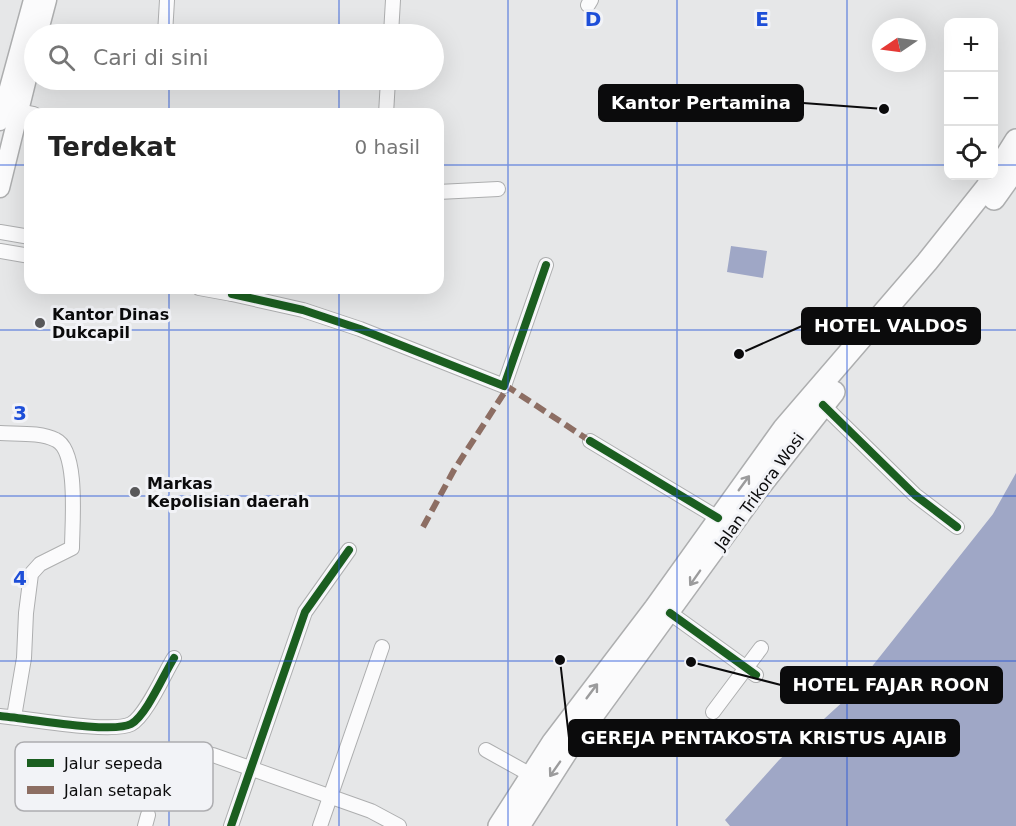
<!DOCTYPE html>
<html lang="id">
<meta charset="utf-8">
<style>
:root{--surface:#fff;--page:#f2f2f2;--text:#222;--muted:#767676;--line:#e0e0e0}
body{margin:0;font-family:"DejaVu Sans",sans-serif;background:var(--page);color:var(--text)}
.controls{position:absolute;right:18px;top:18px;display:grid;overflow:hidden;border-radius:12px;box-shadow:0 6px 24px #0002}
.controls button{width:54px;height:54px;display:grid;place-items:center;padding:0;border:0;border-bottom:2px solid var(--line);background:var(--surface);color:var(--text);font:30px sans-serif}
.compass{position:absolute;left:872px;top:18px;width:54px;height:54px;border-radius:50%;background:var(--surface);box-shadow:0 6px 24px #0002;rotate:257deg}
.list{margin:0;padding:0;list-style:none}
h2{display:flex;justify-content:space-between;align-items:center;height:78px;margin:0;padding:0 24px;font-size:26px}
h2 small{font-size:20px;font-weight:400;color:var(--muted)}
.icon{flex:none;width:33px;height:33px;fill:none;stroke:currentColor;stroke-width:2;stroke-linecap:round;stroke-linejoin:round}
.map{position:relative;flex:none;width:1016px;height:826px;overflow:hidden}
.search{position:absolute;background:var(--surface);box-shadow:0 6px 24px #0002;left:24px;top:24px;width:420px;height:66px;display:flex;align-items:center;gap:15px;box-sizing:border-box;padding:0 21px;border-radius:33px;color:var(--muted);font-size:22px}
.panel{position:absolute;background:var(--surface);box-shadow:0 6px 24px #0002;left:24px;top:108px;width:420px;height:186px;border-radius:18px}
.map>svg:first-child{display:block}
.water{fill:#9fa7c6}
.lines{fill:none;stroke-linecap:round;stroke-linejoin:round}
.minor-casing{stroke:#adaeaf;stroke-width:16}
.major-casing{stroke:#adaeaf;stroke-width:21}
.highway-casing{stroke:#adaeaf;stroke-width:24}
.minor{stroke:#fbfbfc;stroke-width:14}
.major{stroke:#fbfbfc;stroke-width:18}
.highway{stroke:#fbfbfc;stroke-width:21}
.quiet{stroke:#8d6e63;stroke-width:6;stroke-dasharray:12 6;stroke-linecap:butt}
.cycleway-casing{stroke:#f2f3f7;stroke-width:11}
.cycleway{stroke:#1b5e20;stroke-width:8}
.oneway{stroke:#9b9b9c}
.grid{fill:none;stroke:#1d4ed8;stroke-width:1.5;stroke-opacity:0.55}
.poi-dot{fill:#585859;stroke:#f2f3f7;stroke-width:2}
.labels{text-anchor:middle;stroke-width:6;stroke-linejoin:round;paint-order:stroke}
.poi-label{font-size:16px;font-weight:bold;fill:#0b0b0c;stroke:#f2f3f7;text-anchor:start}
.street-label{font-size:16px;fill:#0b0b0c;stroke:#f2f3f7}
.key{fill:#f2f3f7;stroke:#adadb0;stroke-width:1.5}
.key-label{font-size:16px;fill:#0b0b0c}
.grid-label{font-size:20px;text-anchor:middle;font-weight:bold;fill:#1d4ed8;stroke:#f2f3f7;stroke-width:6;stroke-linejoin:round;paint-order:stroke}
.leader{fill:none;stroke:#0b0b0c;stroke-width:2}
.callout-dot{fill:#0b0b0c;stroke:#f2f3f7;stroke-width:2}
.callout{fill:#0b0b0c;stroke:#0b0b0c;stroke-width:2}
.callout-label{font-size:18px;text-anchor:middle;font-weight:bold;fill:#fff}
</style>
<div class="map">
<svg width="1016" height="826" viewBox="0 0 1016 826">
<rect width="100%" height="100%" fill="#e6e7e8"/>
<g class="water">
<path d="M 731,246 L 767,251 L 763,278 L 727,272 Z"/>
<path d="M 1016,473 L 1016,826 L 730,826 L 725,820 L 779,760 L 847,698 L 993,514 Z"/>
</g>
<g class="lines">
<g class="minor-casing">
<g id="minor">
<path d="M 588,5 L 591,0"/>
<path d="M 165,34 L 167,0"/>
<path d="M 391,34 L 393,0"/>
<path d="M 19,111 L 34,114"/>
<path d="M 386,114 L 388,80"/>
<path d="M 438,192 L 498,189"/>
<path d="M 0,232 L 30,237"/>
<path d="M 0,251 L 30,256"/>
<path d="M 199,288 L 232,294 L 234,288"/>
<path d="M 232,294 L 303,310 L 360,329 L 504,386 L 546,265"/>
<path d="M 823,405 L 915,495 L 957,527"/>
<path d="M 0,433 C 17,434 41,432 56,440 C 79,451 72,525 72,548 L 40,564 L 31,574 L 26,613 L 24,658 L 14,717"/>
<path d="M 590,441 L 718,518"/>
<path d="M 670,613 L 756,675"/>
<path d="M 713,712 L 761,648"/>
<path d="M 0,716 C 25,718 112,734 131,724 C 146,716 164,674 174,658"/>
<path d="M 486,750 L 531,775"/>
<path d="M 213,755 L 371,811 L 399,826"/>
<path d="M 145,826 L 148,815"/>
<path d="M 231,826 L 305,612 L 349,550"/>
<path d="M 320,826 L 382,647"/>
</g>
</g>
<g class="major-casing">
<g id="major">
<path d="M 38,34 L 47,0"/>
<path d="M 0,121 L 33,0"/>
<path d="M 0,188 L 34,50"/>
</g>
</g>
<g class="highway-casing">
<g id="highway">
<path d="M 994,199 L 1016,168"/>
<path d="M 499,826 L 553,742 L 655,608 L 784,428 L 927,262 L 986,188 L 1016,140"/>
<path d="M 519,826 L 567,751 L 757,490 L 834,392"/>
</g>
</g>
<use href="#minor" class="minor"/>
<use href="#major" class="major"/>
<use href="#highway" class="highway"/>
<g class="quiet">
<path d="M 30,70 L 34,70"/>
<path d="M 505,385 L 590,441"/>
<path d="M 423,527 L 454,470 L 508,387"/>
</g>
<g class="cycleway-casing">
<g id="cycleway">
<path d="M 232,294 L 303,310 L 360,329 L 504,386 L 546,265"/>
<path d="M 823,405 L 915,495 L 957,527"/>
<path d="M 590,441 L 718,518"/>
<path d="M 670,613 L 756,675"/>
<path d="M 0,716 C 25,718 112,734 131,724 C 146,716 164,674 174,658"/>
<path d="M 231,826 L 305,612 L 349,550"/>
</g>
</g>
<use href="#cycleway" class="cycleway"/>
</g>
<defs><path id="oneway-shaft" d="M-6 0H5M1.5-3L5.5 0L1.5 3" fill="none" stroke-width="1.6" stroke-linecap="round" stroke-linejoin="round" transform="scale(1.5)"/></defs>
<g class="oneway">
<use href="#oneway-shaft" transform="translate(744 483) rotate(-54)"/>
<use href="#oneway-shaft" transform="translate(695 578) rotate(125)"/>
<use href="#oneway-shaft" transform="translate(592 691) rotate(-53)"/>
<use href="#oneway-shaft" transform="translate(555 769) rotate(125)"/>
</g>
<path class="grid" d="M 169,0 L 169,34M 339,0 L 339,34M 508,0 L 508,826M 677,0 L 677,826M 847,0 L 847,826M 169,80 L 169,114M 339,80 L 339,114M 0,165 L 30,165M 438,165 L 948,165M 994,165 L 1016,165M 169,288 L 169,826M 339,288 L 339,826M 0,330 L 1016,330M 0,496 L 1016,496M 0,661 L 1016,661"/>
<g class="poi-dot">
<circle cx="40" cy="323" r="6"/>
<circle cx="135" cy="492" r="6"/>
</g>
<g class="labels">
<g class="poi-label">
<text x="52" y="320">Kantor Dinas<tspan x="52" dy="18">Dukcapil</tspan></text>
<text x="147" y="489">Markas<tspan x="147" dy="18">Kepolisian daerah</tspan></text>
</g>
<g class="street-label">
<text transform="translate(759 491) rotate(-54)" y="6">Jalan Trikora Wosi</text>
</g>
</g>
<rect x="15" y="742" width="198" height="69" rx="9" class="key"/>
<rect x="27" y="759" width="27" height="8" fill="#1b5e20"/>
<rect x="27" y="786" width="27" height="8" fill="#8d6e63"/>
<g class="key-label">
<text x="64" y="769">Jalur sepeda</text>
<text x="64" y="796">Jalan setapak</text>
</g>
<g class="grid-label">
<text x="593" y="26">D</text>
<text x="762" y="26">E</text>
<text x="20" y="420">3</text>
<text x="20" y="585">4</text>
</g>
<path class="leader" d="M884 109L803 103M739 354L802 326M691 662L781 685M560 660L569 738"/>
<g class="callout-dot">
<circle cx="884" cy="109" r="6"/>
<circle cx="739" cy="354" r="6"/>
<circle cx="691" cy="662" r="6"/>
<circle cx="560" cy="660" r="6"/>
</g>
<g class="callout">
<rect x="599" y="85" width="204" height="36" rx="6"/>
<rect x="802" y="308" width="178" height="36" rx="6"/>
<rect x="781" y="667" width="221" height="36" rx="6"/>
<rect x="569" y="720" width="390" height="36" rx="6"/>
</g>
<g class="callout-label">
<text x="701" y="109">Kantor Pertamina</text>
<text x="891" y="332">HOTEL VALDOS</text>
<text x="891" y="691">HOTEL FAJAR ROON</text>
<text x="764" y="744">GEREJA PENTAKOSTA KRISTUS AJAIB</text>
</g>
</svg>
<div class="controls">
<button>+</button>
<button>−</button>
<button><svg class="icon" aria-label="locate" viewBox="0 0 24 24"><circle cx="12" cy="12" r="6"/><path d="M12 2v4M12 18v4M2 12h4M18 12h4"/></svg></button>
</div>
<svg class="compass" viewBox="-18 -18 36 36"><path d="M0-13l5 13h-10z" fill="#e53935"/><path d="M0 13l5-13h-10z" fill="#767676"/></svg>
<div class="search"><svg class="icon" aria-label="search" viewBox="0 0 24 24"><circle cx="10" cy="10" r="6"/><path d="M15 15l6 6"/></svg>Cari di sini</div>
<section class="panel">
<h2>Terdekat<small>0 hasil</small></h2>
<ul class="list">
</ul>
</section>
</div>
